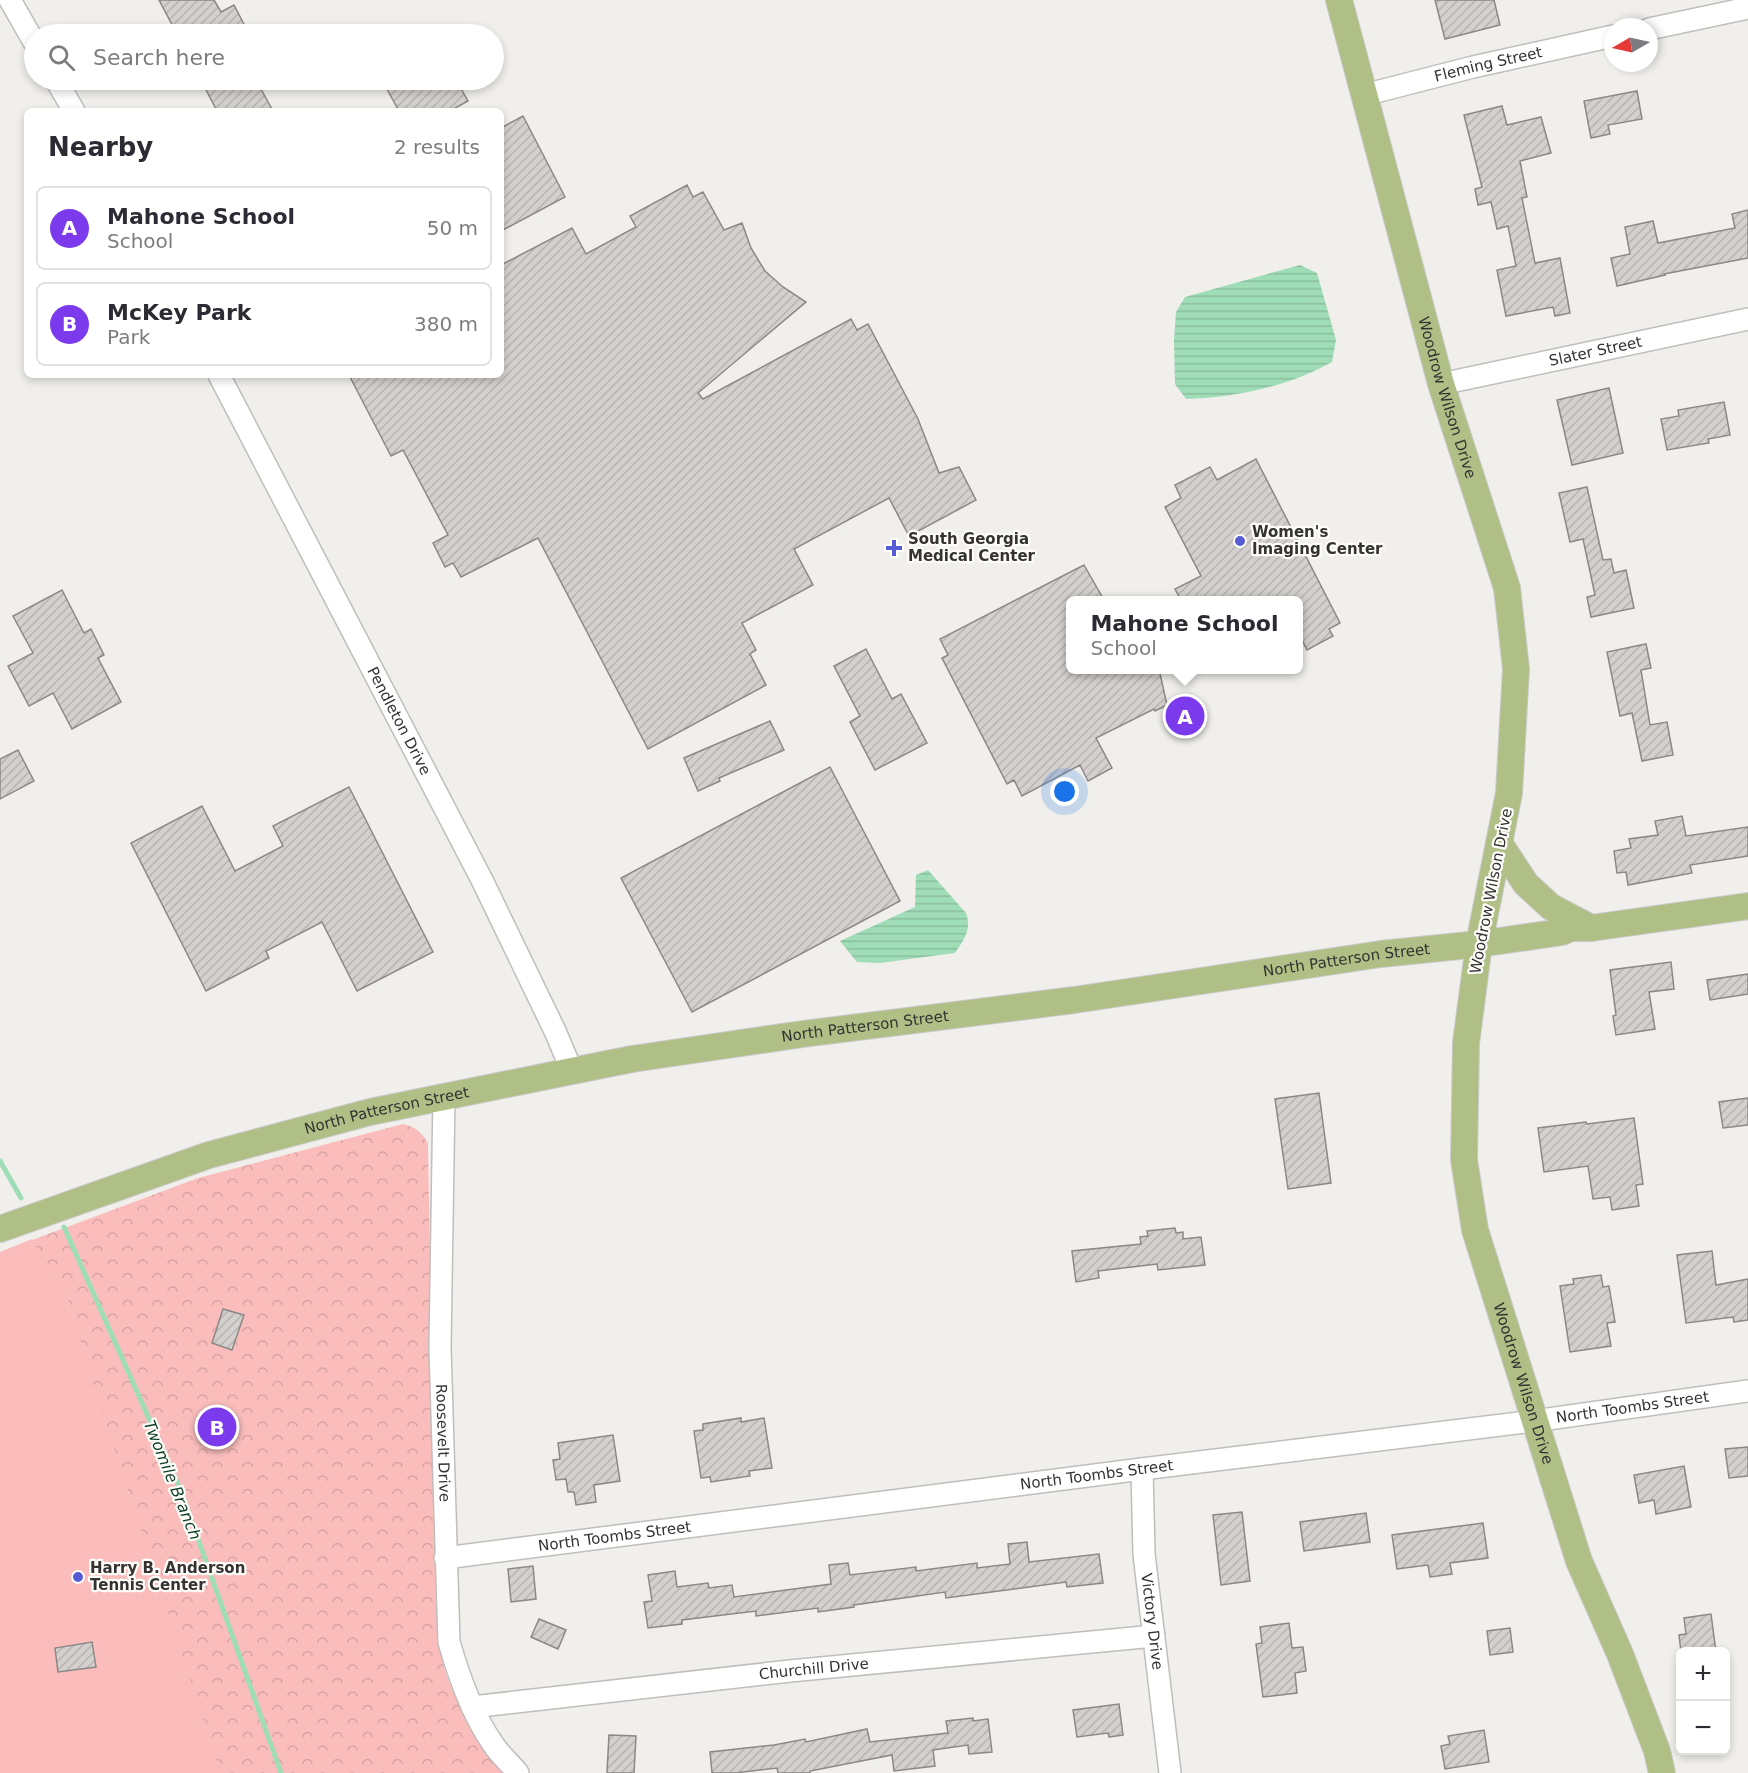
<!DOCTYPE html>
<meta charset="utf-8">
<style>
:root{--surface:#fff;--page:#f2f2f3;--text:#2b2b33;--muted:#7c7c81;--line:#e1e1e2;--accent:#7c3aed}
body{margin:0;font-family:"DejaVu Sans",sans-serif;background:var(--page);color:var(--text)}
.controls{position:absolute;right:18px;bottom:18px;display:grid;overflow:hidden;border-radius:9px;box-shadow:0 3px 9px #0003}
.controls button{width:54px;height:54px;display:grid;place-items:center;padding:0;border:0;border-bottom:2px solid var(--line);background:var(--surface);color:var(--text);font:30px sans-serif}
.compass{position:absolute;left:1604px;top:18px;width:54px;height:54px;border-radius:50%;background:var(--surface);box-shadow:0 3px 9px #0003;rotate:261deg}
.you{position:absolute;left:1065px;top:792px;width:21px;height:21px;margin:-15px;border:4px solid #fff;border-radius:50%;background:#1a73e8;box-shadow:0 0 0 9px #1a73e833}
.badge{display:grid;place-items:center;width:39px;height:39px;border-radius:50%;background:var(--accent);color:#fff;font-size:20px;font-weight:700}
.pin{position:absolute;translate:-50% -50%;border:3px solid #fff;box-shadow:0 2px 6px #0006}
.popup{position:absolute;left:1066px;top:596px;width:237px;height:78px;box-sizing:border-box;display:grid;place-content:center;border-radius:9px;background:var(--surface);filter:drop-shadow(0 2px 4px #0005);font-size:20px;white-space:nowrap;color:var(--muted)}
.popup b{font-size:22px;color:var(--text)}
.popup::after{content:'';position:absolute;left:50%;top:100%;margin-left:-12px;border:12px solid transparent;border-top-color:var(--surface)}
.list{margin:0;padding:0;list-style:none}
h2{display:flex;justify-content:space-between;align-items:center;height:78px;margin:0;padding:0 24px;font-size:26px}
h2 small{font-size:20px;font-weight:400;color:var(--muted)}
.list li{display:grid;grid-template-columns:39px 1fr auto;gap:18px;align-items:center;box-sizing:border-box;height:84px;margin:0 12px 12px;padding:0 12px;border:2px solid var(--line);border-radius:9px}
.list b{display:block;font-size:22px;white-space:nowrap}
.list p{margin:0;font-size:20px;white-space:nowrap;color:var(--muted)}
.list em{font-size:20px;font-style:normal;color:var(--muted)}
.icon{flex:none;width:33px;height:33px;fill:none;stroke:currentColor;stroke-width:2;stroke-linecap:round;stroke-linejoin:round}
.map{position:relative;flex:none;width:1748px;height:1773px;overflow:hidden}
.search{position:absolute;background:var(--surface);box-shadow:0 3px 9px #0003;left:24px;top:24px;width:480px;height:66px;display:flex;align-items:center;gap:15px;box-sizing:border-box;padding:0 21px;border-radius:33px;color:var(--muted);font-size:22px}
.panel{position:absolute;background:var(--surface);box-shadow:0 3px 9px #0003;left:24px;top:108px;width:480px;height:270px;border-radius:9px}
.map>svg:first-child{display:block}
.park{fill:url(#park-crowns)}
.pitch{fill:#fabdbc}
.water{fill:url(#water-rules)}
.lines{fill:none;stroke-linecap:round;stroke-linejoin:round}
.stream{stroke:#9fddb7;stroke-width:5}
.building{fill:url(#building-hatch);stroke:#8b8886;stroke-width:1.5}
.minor-casing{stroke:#bfbebb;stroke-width:24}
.major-casing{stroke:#cacaca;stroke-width:28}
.minor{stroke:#fff;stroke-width:21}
.major{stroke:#b0bf85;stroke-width:26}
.poi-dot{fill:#565dd4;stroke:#fefdf9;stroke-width:2}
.labels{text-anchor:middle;stroke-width:4.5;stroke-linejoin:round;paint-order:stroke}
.street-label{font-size:15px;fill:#343332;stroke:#fefdf9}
.poi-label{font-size:15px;font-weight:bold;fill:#343332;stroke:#fefdf9;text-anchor:start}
.water-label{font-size:16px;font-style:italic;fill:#0c3d25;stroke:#fefdf9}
</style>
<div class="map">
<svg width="1748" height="1773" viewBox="0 0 1748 1773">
<defs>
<pattern id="park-crowns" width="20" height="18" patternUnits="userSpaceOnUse" patternTransform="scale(1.5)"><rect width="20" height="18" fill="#fabdbc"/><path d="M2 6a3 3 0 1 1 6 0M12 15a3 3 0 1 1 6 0" fill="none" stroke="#d7a3a2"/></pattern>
<pattern id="water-rules" width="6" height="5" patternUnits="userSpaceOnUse" patternTransform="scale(1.5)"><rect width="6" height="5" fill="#9fddb7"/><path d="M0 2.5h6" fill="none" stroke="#8abe9e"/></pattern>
<pattern id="building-hatch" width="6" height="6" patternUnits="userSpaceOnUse" patternTransform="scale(1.5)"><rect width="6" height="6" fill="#d4d0ce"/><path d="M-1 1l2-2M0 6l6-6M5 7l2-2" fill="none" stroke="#b7b3b1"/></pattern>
</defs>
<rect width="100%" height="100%" fill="#f1efec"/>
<path class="park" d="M 403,1124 C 416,1127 421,1132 428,1143 L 436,1603 C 438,1620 438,1637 441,1654 C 450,1700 479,1738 508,1773 L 0,1773 L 0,1252 L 198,1178 Z"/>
<path class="pitch" d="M 32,1239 L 71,1305 L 92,1381 L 221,1773 L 0,1773 L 0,1252 Z"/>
<g class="water">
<path d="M 1300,265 L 1317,273 L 1336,340 L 1332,362 C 1289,386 1235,398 1186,399 L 1175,384 L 1174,341 L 1176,312 L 1185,297 Z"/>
<path d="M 928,870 L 966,913 C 972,929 964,940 955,953 L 880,963 L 857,962 L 840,941 L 915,907 L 916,875 Z"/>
</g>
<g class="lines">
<g class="stream">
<path d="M 0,1161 L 21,1198"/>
<path d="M 64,1227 L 181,1491 L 281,1773"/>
</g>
</g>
<g class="building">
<path d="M 159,0 L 214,0 L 221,12 L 234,5 L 249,34 L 177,34 Z"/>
<path d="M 1435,0 L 1494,0 L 1500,25 L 1445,39 Z"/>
<path d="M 201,80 L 256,80 L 273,111 L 217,111 Z"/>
<path d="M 382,80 L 456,80 L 468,101 L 450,111 L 399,111 Z"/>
<path d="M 1637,91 L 1642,119 L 1608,125 L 1610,134 L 1591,138 L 1584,101 Z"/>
<path d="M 1502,106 L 1507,125 L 1541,117 L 1551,153 L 1520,161 L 1527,197 L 1522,198 L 1535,263 L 1560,258 L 1570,313 L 1555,316 L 1553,307 L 1506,316 L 1497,270 L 1516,266 L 1508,226 L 1497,229 L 1491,202 L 1478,205 L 1475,189 L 1482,187 L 1464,115 Z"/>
<path d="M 523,116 L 565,197 L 501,231 L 501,128 Z"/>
<path d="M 687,185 L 693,197 L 703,192 L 724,230 L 742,223 L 751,248 L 765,271 L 783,287 L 806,302 L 698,393 L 703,399 L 851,319 L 857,330 L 868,324 L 918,419 L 939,473 L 959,467 L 976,500 L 909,536 L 889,498 L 794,549 L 813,585 L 742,623 L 756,650 L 750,654 L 766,685 L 648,749 L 538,538 L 461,577 L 453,563 L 445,567 L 433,543 L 448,535 L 403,450 L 391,456 L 349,375 L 501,375 L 501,265 L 572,228 L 586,254 L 636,227 L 630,216 Z"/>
<path d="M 1748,210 L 1748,258 L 1664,274 L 1665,275 L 1617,286 L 1611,258 L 1630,254 L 1625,227 L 1653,221 L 1658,243 L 1735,228 L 1732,214 Z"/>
<path d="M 1609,388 L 1623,453 L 1572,465 L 1557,400 Z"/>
<path d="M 1724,402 L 1730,435 L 1708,439 L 1709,443 L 1667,450 L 1661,419 L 1679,416 L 1678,410 Z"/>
<path d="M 1256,459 L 1340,623 L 1329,629 L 1333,636 L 1307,650 L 1299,634 L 1299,600 L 1181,600 L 1175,589 L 1201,576 L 1165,507 L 1181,498 L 1175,485 L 1210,467 L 1217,480 Z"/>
<path d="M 1587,487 L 1603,560 L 1611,559 L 1614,573 L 1626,570 L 1634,608 L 1591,617 L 1587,597 L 1595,595 L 1583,539 L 1570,542 L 1559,493 Z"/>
<path d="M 1084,565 L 1104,600 L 1071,600 L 1071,669 L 1159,669 L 1167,705 L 1155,711 L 1154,709 L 1096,738 L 1112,768 L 1088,781 L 1080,765 L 1022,796 L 1014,780 L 1007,784 L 942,658 L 948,655 L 940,639 Z"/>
<path d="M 62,590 L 84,633 L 91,629 L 104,655 L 98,658 L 121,702 L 72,729 L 53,693 L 29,706 L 8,666 L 33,653 L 13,616 Z"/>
<path d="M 1646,644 L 1651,668 L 1641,670 L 1650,725 L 1667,722 L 1673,755 L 1642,761 L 1632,713 L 1620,716 L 1607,652 Z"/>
<path d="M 866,649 L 892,699 L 901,694 L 927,743 L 875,770 L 850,722 L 860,716 L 834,666 Z"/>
<path d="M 770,721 L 784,750 L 719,778 L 720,781 L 698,791 L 684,758 Z"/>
<path d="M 18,750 L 34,781 L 0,799 L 0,759 Z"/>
<path d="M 830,767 L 900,901 L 692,1012 L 621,878 Z"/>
<path d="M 349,787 L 433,952 L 357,991 L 322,922 L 266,951 L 269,958 L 206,991 L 131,843 L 202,806 L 235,871 L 283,846 L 273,826 Z"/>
<path d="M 1682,816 L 1686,836 L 1748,827 L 1748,856 L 1690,865 L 1692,873 L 1628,885 L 1626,872 L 1617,873 L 1614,851 L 1631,848 L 1629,839 L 1658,835 L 1655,821 Z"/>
<path d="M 1671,962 L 1674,989 L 1649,992 L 1655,1029 L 1616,1035 L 1613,1016 L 1616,1015 L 1610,970 Z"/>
<path d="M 1748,974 L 1748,994 L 1710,1000 L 1707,980 Z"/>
<path d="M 1319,1093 L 1331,1183 L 1288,1189 L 1275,1099 Z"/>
<path d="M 1748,1098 L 1748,1125 L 1723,1128 L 1719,1102 Z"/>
<path d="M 1634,1118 L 1643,1184 L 1636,1185 L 1639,1206 L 1612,1210 L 1610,1197 L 1593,1199 L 1588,1166 L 1544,1172 L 1538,1128 L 1586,1122 L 1587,1124 Z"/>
<path d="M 1175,1228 L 1176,1233 L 1183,1232 L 1183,1239 L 1201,1237 L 1205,1265 L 1158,1270 L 1157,1264 L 1098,1271 L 1099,1278 L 1076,1282 L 1072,1251 L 1141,1244 L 1140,1237 L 1148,1236 L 1147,1231 Z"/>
<path d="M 1712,1251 L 1716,1285 L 1748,1279 L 1748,1320 L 1734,1322 L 1733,1317 L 1686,1323 L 1677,1255 Z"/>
<path d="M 1601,1275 L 1603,1287 L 1609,1286 L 1615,1322 L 1607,1323 L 1611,1346 L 1570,1352 L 1560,1286 L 1574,1284 L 1573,1279 Z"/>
<path d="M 223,1309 L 244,1315 L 232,1350 L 212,1343 Z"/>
<path d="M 741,1418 L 741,1422 L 764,1418 L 772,1468 L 749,1471 L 750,1476 L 711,1482 L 710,1477 L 701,1478 L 694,1431 L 703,1430 L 703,1424 Z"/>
<path d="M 613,1435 L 620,1481 L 594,1485 L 596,1502 L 576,1505 L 574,1492 L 568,1492 L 566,1479 L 556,1480 L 553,1460 L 560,1459 L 558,1443 Z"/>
<path d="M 1748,1447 L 1748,1476 L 1729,1478 L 1725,1449 Z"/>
<path d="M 1684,1466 L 1691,1507 L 1656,1514 L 1654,1500 L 1639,1503 L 1634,1475 Z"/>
<path d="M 1242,1512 L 1250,1581 L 1221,1585 L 1213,1515 Z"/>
<path d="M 1366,1513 L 1370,1542 L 1304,1551 L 1300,1522 Z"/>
<path d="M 1483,1523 L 1488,1558 L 1450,1563 L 1452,1574 L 1430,1577 L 1428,1565 L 1397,1569 L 1392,1535 Z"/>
<path d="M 1027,1542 L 1029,1562 L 1099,1554 L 1103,1583 L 1067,1587 L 1066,1582 L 946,1598 L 945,1592 L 854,1605 L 854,1607 L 818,1612 L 818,1608 L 756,1616 L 756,1611 L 682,1620 L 682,1624 L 648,1628 L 644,1602 L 652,1601 L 648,1575 L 675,1571 L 677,1587 L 708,1583 L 709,1588 L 732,1585 L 734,1597 L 831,1584 L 829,1565 L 848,1563 L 850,1575 L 916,1567 L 916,1571 L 977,1563 L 977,1568 L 1010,1564 L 1008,1544 Z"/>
<path d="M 533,1566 L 536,1599 L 511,1602 L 508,1569 Z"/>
<path d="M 1711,1614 L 1716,1652 L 1681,1652 L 1679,1635 L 1686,1634 L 1684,1618 Z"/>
<path d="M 539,1619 L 566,1630 L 558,1649 L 531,1637 Z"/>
<path d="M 1289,1623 L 1292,1648 L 1303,1647 L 1306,1671 L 1295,1673 L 1297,1693 L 1263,1697 L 1256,1644 L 1262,1643 L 1260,1627 Z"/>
<path d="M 1510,1628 L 1513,1652 L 1490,1655 L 1487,1631 Z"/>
<path d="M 92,1642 L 96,1667 L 58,1672 L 55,1648 Z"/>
<path d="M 1119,1704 L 1123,1735 L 1109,1737 L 1108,1733 L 1077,1737 L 1073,1710 Z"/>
<path d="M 973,1718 L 973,1721 L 988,1719 L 992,1752 L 969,1754 L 968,1745 L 933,1750 L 935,1766 L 894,1771 L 892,1755 L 810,1771 L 810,1773 L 778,1773 L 777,1768 L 735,1773 L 712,1773 L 710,1752 L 774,1745 L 805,1739 L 806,1742 L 867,1729 L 870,1742 L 948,1733 L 946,1721 Z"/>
<path d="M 1484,1730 L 1489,1762 L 1445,1769 L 1441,1746 L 1450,1744 L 1448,1736 Z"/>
<path d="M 609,1735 L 636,1736 L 634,1773 L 607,1773 Z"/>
</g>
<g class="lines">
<g class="minor-casing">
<g id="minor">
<path d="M 10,0 L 34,42"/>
<path d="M 1649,29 L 1748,8"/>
<path d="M 56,80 L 74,111"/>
<path id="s1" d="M 1364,95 L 1473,67 L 1613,36"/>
<path id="s2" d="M 219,375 L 482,880 L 555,1031 L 572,1071"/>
<path id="s3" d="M 1441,384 L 1748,319"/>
<path id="s4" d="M 444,1095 L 440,1348 L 449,1642 C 459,1677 472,1714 493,1744 C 500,1755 510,1763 518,1773"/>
<path id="s5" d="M 1142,1469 L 1144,1554 L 1170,1773"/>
<path id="s6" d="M 445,1558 L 1142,1469 L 1534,1421 L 1748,1391"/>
<path id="s7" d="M 472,1707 L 790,1671 L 1154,1636"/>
</g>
</g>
<g class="major-casing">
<g id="major">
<path id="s8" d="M 1339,0 L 1441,384 L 1507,588 L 1516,669 L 1509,793 L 1479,944 L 1466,1043 L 1464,1160 L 1475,1230 L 1579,1561 L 1620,1654 L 1657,1751 L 1662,1773"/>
<path d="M 1499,843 L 1526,884 L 1551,907 L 1591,928"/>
<path id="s9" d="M 0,1229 L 209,1155 L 370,1112 L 572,1071 L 632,1059 L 803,1034 L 1074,1000 L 1381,954 L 1479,944 L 1562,932 L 1571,928 L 1591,928 L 1748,906"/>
</g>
</g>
<use href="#minor" class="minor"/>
<use href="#major" class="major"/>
</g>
<g class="poi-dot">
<circle cx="1240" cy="541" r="6"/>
<path d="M891 539h6v6h6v6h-6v6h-6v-6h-6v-6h6z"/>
<circle cx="78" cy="1577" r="6"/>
</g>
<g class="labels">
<g class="street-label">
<text dy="5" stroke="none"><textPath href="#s1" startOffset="128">Fleming Street</textPath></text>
<text dy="5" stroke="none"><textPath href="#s3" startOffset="158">Slater Street</textPath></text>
<text dy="5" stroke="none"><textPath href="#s8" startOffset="412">Woodrow Wilson Drive</textPath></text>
<text dy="5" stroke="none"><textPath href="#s2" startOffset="390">Pendleton Drive</textPath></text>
<text transform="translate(1491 891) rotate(-79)" y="5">Woodrow Wilson Drive</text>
<text dy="5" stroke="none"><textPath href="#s9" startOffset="1377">North Patterson Street</textPath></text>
<text dy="5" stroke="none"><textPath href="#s9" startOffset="891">North Patterson Street</textPath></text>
<text dy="5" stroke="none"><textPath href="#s9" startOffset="405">North Patterson Street</textPath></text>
<text dy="5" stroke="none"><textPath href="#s8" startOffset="1420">Woodrow Wilson Drive</textPath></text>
<text dy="5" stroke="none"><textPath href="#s6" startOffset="1197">North Toombs Street</textPath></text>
<text dy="5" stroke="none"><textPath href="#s4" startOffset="348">Roosevelt Drive</textPath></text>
<text dy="5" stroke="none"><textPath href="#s6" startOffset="657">North Toombs Street</textPath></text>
<text dy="5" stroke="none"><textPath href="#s6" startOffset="171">North Toombs Street</textPath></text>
<text dy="5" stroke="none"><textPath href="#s5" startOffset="153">Victory Drive</textPath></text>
<text dy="5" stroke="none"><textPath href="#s7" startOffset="344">Churchill Drive</textPath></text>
</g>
<g class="poi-label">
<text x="1252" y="537">Women's<tspan x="1252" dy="17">Imaging Center</tspan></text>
<text x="908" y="544">South Georgia<tspan x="908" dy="17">Medical Center</tspan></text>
<text x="90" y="1573">Harry B. Anderson<tspan x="90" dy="17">Tennis Center</tspan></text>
</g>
<g class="water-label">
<text transform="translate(173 1480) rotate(68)" y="6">Twomile Branch</text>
</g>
</g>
</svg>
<div class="controls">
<button>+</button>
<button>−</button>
</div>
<svg class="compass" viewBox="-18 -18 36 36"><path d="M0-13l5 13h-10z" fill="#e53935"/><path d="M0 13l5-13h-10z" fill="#7c7c81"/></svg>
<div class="you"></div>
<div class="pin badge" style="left:1185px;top:716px">A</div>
<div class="popup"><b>Mahone School</b>School</div>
<div class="pin badge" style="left:217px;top:1427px">B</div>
<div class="search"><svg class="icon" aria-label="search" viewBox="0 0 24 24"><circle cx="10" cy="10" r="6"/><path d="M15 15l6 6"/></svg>Search here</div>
<section class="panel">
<h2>Nearby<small>2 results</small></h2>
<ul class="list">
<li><span class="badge">A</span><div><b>Mahone School</b><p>School</p></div><em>50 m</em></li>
<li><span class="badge">B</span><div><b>McKey Park</b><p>Park</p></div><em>380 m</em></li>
</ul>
</section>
</div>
